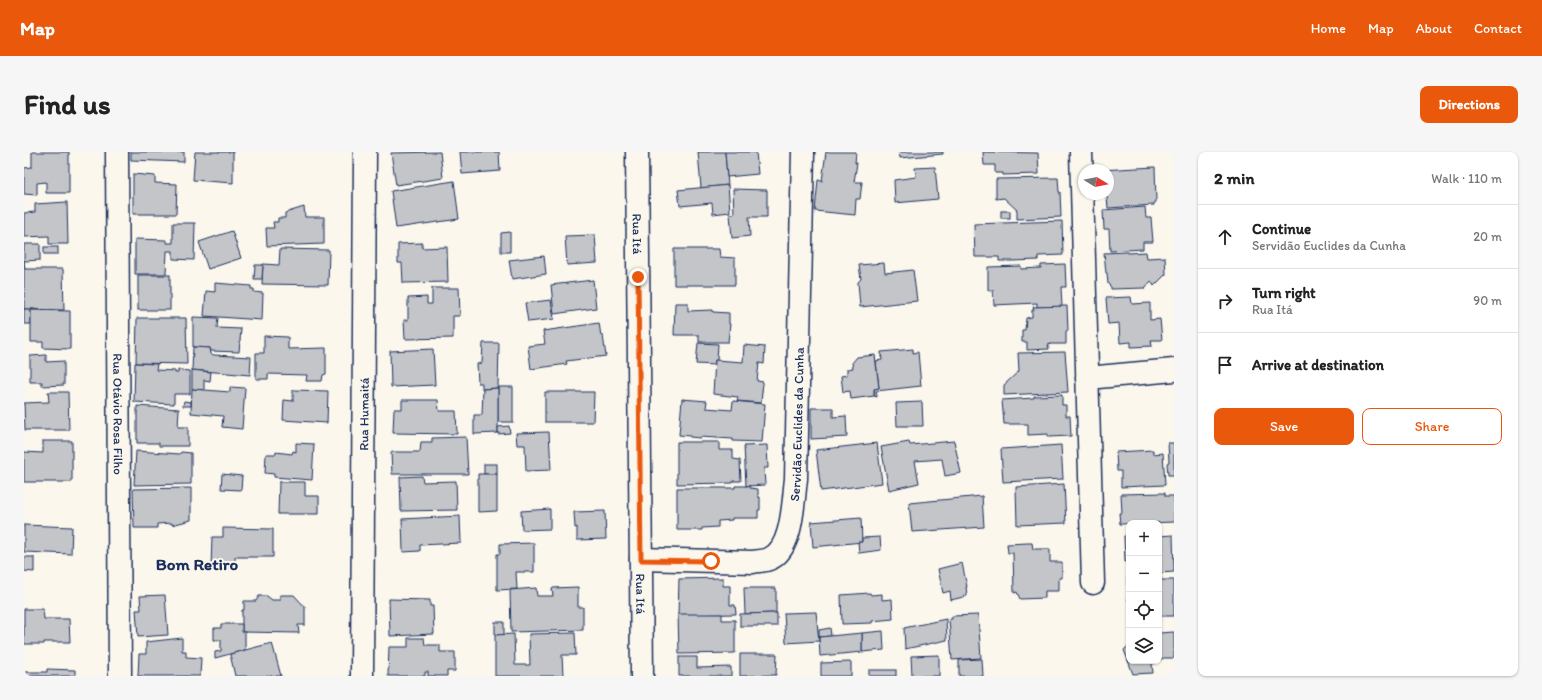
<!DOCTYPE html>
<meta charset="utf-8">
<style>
:root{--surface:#fff;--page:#f6f6f6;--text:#222;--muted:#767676;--line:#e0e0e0;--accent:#ea580c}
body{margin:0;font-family:Itim,sans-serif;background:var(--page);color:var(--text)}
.controls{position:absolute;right:12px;bottom:12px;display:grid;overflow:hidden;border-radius:8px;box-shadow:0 1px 3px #0004}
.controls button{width:36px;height:36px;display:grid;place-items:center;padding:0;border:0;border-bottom:1px solid var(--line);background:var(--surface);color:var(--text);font:20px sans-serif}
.compass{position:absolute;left:1054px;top:12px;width:36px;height:36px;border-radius:50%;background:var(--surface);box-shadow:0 1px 3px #0004;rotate:100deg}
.stop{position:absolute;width:12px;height:12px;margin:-9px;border:3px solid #ea580c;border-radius:50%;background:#fff}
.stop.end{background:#ea580c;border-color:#fff;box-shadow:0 1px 4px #0008}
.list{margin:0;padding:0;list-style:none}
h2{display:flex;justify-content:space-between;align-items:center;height:52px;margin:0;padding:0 16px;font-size:17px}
h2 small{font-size:13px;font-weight:400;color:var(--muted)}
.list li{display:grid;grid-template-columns:26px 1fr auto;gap:12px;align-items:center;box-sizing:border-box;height:64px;padding:0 16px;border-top:1px solid var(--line)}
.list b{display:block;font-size:15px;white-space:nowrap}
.list p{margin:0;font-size:13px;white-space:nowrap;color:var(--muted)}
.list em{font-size:13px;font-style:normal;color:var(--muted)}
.actions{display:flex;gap:8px;padding:12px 16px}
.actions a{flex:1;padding:9px 0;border:1px solid var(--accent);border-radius:8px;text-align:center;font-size:14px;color:var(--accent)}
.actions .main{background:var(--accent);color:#fff}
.icon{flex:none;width:22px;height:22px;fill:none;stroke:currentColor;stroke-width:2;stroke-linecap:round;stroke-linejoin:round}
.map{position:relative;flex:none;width:1150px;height:524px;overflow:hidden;border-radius:8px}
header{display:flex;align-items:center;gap:24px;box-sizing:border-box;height:56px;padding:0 20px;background:var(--accent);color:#fff}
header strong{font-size:19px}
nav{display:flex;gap:22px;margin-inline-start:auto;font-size:14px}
.intro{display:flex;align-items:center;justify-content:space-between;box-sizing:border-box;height:96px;padding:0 24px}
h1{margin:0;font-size:28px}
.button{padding:10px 18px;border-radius:8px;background:var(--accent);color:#fff;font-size:14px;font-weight:700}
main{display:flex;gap:24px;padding:0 24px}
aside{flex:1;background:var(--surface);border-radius:8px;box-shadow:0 1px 3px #0004}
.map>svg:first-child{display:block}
.building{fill:#c3c5c9;stroke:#1b2f5e}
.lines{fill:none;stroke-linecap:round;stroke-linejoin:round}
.minor-casing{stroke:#1b2f5e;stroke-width:25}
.minor{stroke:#fbf7ec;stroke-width:22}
.route{stroke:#ea580c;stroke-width:5}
.labels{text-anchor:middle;stroke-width:4;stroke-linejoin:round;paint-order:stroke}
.street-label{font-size:13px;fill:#1b2f5e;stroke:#fbf7ec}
.district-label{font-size:17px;font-weight:bold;fill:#1b2f5e;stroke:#fbf7ec}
</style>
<header>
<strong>Map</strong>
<nav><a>Home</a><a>Map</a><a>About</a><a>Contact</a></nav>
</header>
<div class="intro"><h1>Find us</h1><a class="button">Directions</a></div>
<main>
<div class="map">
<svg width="1150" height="524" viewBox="0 0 1150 524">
<rect width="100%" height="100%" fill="#fbf7ec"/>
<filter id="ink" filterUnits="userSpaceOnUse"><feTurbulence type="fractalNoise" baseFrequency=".025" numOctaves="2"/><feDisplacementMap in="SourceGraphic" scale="8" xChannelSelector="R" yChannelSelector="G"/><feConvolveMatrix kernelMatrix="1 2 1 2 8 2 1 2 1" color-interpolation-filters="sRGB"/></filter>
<g filter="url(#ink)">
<g class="building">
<path d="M 8,0 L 45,0 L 45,41 L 22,41 L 22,30 L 13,31 L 13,43 L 0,42 L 0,16 L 8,15 Z"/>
<path d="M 107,0 L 160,0 L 160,10 L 107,8 Z"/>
<path d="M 171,0 L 209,0 L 209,31 L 169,28 Z"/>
<path d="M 416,0 L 419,26 L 372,33 L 367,1 Z"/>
<path d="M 436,0 L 475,0 L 476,19 L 438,22 Z"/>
<path d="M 674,0 L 701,0 L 704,33 L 677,36 Z"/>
<path d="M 701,0 L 732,0 L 734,22 L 703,25 Z"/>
<path d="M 802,0 L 832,0 L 831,11 L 833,11 L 830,30 L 838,30 L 836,47 L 832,47 L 831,63 L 791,59 L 794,28 L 798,29 Z"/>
<path d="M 875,0 L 919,0 L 919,2 L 876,6 Z"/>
<path d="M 959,0 L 1014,1 L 1015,22 L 979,23 L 979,21 L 971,21 L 971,13 L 960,13 Z"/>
<path d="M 911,15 L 914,47 L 871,51 L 870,28 L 892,25 L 891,16 Z"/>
<path d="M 1131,15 L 1132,50 L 1130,51 L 1130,53 L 1084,56 L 1083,45 L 1079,45 L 1078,42 L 1084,42 L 1084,18 L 1076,18 Z"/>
<path d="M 109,22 L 131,24 L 131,31 L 153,32 L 152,62 L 109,62 Z"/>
<path d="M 1034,26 L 1035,40 L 1036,40 L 1037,65 L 993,67 L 993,58 L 980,46 L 972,47 L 972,27 Z"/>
<path d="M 430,29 L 435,67 L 372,76 L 367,39 Z"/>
<path d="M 704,33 L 706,60 L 689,62 L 688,51 L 656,54 L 654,38 Z"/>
<path d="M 709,37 L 743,38 L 743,65 L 725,65 L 726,84 L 708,86 L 706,62 L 710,62 Z"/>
<path d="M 43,50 L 44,92 L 25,92 L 25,84 L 0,85 L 0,61 L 11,60 L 11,52 Z"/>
<path d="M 280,55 L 281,65 L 300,65 L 300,92 L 243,94 L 242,76 L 250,76 L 249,70 L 254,70 L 254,66 L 261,66 L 261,61 Z"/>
<path d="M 1121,55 L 1122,66 L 1127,66 L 1129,90 L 1119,90 L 1119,97 L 1086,99 L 1085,77 L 1080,77 L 1079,58 Z"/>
<rect x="977" y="59" width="9" height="7"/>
<path d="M 1038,69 L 1039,103 L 1014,104 L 1014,108 L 987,109 L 975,109 L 975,105 L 951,105 L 950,72 Z"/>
<path d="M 149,71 L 171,71 L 170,108 L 149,107 L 149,99 L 143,99 L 142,122 L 111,122 L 111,87 L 143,88 L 143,91 L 149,91 Z"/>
<path d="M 208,79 L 217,106 L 184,117 L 175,90 Z"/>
<path d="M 486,80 L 486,100 L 477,100 L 477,81 Z"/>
<path d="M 571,83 L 573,111 L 543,113 L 541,84 Z"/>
<path d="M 398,91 L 398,96 L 423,95 L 424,130 L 379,131 L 378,111 L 374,111 L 374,92 Z"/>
<path d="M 0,92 L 16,92 L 16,108 L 0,109 L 1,117 L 39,117 L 40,158 L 0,157 Z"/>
<rect x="20" y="95" width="14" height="7"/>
<path d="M 256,97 L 305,98 L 304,133 L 238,132 L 239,112 L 255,113 Z"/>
<path d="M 650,97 L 695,97 L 696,105 L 711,106 L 711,133 L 650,133 Z"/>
<path d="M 1104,100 L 1104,101 L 1122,100 L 1123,106 L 1141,105 L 1142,122 L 1130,134 L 1127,129 L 1121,136 L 1087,137 L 1087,135 L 1084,132 L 1083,121 L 1082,121 L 1080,101 Z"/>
<path d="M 520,104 L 522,122 L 488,127 L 485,108 Z"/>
<path d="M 860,111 L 861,121 L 889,118 L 893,149 L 836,155 L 834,130 L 837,127 L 835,113 Z"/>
<path d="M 1041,112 L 1042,135 L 1037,135 L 1038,155 L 1013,155 L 1013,151 L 970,153 L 969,138 L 964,138 L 964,115 L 997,114 L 997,117 L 1017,116 L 1017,113 Z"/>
<path d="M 231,113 L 239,113 L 238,127 L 230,127 Z"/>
<rect x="114" y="123" width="32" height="35"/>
<path d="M 569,128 L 572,156 L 530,162 L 527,133 Z"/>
<path d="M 191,131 L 227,134 L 227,137 L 230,137 L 230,140 L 239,141 L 238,168 L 180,164 L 182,139 L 191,140 Z"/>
<path d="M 408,136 L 435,136 L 436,164 L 429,164 L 429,186 L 381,187 L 380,168 L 384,168 L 384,146 L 403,145 L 403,152 L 408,152 Z"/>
<path d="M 1107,145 L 1108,152 L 1126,151 L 1126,168 L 1136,167 L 1138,188 L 1127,188 L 1128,194 L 1107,195 L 1107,190 L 1096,191 L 1095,171 L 1084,172 L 1082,146 Z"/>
<path d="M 527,148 L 530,167 L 504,170 L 501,151 Z"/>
<path d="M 651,151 L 664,151 L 664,159 L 689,158 L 689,160 L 705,161 L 705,172 L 706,172 L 704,190 L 675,190 L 675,183 L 650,183 Z"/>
<path d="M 1043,154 L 1044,179 L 1042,179 L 1042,192 L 1027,192 L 1024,193 L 1025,197 L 1003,198 L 1003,190 L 998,190 L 998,178 L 1001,178 L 1002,166 L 1008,165 L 1008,158 L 1010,158 L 1009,155 Z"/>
<path d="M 0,157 L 10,157 L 10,158 L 7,158 L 7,172 L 0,172 Z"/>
<path d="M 7,158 L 46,159 L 46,197 L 19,196 L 19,190 L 7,190 Z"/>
<path d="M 169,165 L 194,166 L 193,176 L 217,177 L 215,200 L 187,199 L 186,196 L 169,195 Z"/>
<path d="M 113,166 L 162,166 L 163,212 L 112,211 Z"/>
<path d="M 575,171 L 577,184 L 579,184 L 582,204 L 542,209 L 543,212 L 507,217 L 504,194 L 521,192 L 519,179 Z"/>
<path d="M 240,184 L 264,185 L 264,197 L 302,196 L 302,222 L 299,223 L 298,229 L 282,229 L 283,223 L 244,222 L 244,227 L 232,227 L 232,201 L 240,201 Z"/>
<path d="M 459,191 L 475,191 L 474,236 L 458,237 L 458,231 L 454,231 L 453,212 L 458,211 Z"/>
<path d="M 674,191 L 694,192 L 693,209 L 691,208 L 691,213 L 672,212 Z"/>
<path d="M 720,193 L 741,195 L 740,212 L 735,211 L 733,229 L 739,230 L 737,251 L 713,249 L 714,245 L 689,242 L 691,208 L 719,210 Z"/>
<path d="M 169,195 L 186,196 L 187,202 L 190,203 L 227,205 L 226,223 L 168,218 Z"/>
<path d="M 409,197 L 411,233 L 367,235 L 366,199 Z"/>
<path d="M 889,197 L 889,201 L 894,200 L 897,234 L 852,239 L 853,245 L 850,244 L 850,237 L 855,236 L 852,209 L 858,208 L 857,200 Z"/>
<path d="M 1041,200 L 1044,240 L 980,243 L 980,233 L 995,219 L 994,201 Z"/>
<path d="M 22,203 L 22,210 L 40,209 L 40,233 L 18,234 L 18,230 L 6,230 L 6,204 Z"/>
<path d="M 851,203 L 855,236 L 850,237 L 850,244 L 827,247 L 826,239 L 819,240 L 817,224 L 823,223 L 823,217 L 829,216 L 828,211 L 833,205 Z"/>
<path d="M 111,211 L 133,212 L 132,218 L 151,219 L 151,221 L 154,221 L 154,218 L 166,219 L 166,242 L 150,242 L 150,252 L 110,250 Z"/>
<path d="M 168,218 L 187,220 L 186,229 L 180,228 L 180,238 L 168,237 Z"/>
<path d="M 206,235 L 221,236 L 218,277 L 198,275 L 199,264 L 167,261 L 168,237 L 206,240 Z"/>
<rect x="474" y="235" width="15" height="35"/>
<path d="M 474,236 L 474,281 L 450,282 L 450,263 L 458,263 L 459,237 Z"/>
<path d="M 269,238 L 304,239 L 303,271 L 259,268 L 260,248 L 269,249 Z"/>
<path d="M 24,240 L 44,240 L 45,278 L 1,278 L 0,251 L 25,250 Z"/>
<path d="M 521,240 L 570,240 L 569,270 L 521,270 Z"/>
<path d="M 1038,243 L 1038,253 L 1042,253 L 1042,264 L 1046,264 L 1047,284 L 1024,285 L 1024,282 L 1004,283 L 1004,272 L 980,272 L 978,248 L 1010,246 L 1010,244 Z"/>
<path d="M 658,247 L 683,249 L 682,256 L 708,258 L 709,249 L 741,252 L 738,290 L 709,289 L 709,287 L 676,285 L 676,286 L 666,285 L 666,284 L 655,283 Z"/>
<path d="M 378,248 L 414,248 L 415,259 L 432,259 L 433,282 L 369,281 L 370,257 L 378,257 Z"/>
<path d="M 160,249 L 167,250 L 167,254 L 159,254 Z"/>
<path d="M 898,250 L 899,274 L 873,274 L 872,251 Z"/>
<path d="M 113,254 L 155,257 L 154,275 L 164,275 L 164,294 L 135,294 L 135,291 L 113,291 Z"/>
<path d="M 787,256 L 809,256 L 809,265 L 822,264 L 823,285 L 787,287 Z"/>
<path d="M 485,274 L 486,281 L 474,282 L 474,275 Z"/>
<path d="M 525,280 L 527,318 L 502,319 L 501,293 L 493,293 L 492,281 Z"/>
<path d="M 442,285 L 444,322 L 368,322 L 367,300 L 396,300 L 397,290 L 408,290 L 408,286 Z"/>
<path d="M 19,289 L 48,289 L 48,330 L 0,330 L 0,300 L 19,301 Z"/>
<path d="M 930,289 L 937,321 L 921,324 L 918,307 L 891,309 L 895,331 L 865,338 L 857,295 L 885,290 L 886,293 Z"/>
<path d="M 653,290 L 695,290 L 695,298 L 709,298 L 709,307 L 716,308 L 717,329 L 709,329 L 709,331 L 653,332 Z"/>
<path d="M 272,291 L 290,292 L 288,328 L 250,325 L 250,322 L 241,321 L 242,302 L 252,302 L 252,300 L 268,302 L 269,299 L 272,300 Z"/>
<path d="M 853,291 L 858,331 L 797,339 L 792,298 Z"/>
<path d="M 1144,291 L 1150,291 L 1150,333 L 1149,323 L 1144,323 L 1143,311 L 1145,310 Z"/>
<path d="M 743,293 L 744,316 L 740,316 L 741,333 L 722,334 L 720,294 Z"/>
<path d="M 1037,293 L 1039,327 L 979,330 L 977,297 Z"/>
<path d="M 1129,298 L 1129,302 L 1139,301 L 1141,333 L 1097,335 L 1097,319 L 1093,319 L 1092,300 Z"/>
<path d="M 112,299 L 156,302 L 157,300 L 167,301 L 167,332 L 110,333 Z"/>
<rect x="460" y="312" width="13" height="10"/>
<path d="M 198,322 L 218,324 L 217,338 L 197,337 Z"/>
<path d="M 454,322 L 473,322 L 473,359 L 454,360 Z"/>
<path d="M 398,324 L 399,330 L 432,329 L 433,358 L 377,359 L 376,325 Z"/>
<path d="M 255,330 L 281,330 L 281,344 L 295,344 L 295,362 L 254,362 Z"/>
<path d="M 1040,332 L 1042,371 L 993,373 L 992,335 Z"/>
<path d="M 711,334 L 726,334 L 726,336 L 734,337 L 734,345 L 736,345 L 736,358 L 734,358 L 734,366 L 708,366 L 708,368 L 694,369 L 694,375 L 678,376 L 678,378 L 653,378 L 653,336 L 711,336 Z"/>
<path d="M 167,336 L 167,368 L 148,373 L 148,371 L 133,372 L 133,376 L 110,376 L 109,337 Z"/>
<path d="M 1141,341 L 1141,344 L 1150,344 L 1150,370 L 1096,372 L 1095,361 L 1098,361 L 1097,342 Z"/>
<path d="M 958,344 L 960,375 L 888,380 L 885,351 Z"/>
<path d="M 526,357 L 526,377 L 498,378 L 497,359 Z"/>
<path d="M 581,359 L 582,387 L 553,388 L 553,375 L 551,376 L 550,360 Z"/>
<path d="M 436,364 L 437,391 L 396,393 L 396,399 L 379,400 L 378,367 Z"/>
<path d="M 837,366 L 838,390 L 789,395 L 787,370 Z"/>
<path d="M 0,373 L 48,375 L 47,402 L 0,400 Z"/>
<path d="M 199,376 L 249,377 L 249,405 L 211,405 L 211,416 L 187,416 L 188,385 L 199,385 Z"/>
<path d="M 1149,383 L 1150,420 L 1135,421 L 1135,384 Z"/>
<path d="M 1100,384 L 1105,384 L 1105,422 L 1104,409 L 1101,410 Z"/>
<path d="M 856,385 L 857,398 L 835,401 L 834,390 L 838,390 L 838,386 Z"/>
<path d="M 510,391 L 510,420 L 492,420 L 493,437 L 473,438 L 473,402 L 476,402 L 476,392 Z"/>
<path d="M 1004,391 L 1008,391 L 1009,397 L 1026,397 L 1026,410 L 1038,410 L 1038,426 L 1035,426 L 1035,439 L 1021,439 L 1021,446 L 996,447 L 993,440 L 990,441 L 989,401 L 984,401 L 983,392 Z"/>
<path d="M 0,405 L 10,405 L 10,420 L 0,419 Z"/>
<path d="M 938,411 L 943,435 L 942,435 L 943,444 L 927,448 L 926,439 L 919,441 L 914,417 Z"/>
<path d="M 1103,425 L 1105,425 L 1105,450 L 1104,449 Z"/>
<path d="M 1135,425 L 1137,425 L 1137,428 L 1150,428 L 1150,464 L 1135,464 Z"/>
<path d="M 699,426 L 699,434 L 706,434 L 706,453 L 711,453 L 712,462 L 654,463 L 655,427 Z"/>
<path d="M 554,435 L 554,455 L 559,455 L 559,478 L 487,480 L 486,438 L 512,436 L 513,444 L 529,444 L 528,436 Z"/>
<path d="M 720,436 L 752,436 L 752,461 L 721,462 Z"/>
<path d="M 846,441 L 847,443 L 858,442 L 858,448 L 868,447 L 869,467 L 848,469 L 848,471 L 818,472 L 817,443 Z"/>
<path d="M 141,443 L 144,483 L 114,485 L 112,458 L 117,458 L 116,444 Z"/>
<path d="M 256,443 L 270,443 L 281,455 L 281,473 L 274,473 L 275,481 L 218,480 L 218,458 L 220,458 L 220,449 L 232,449 L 235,444 L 243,444 L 248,448 L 256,448 Z"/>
<path d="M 365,447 L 406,448 L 406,454 L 409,454 L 410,482 L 366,484 Z"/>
<path d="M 0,457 L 19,457 L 20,467 L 45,467 L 46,490 L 20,490 L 20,492 L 0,492 Z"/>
<path d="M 792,460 L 795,489 L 762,491 L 760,461 Z"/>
<path d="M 752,461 L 753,461 L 753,474 L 716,474 L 716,462 Z"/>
<path d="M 654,462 L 698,462 L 698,468 L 711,468 L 711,501 L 655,502 Z"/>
<path d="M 954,463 L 957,506 L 928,508 L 925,467 L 928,467 L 928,464 Z"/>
<path d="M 922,467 L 923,488 L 881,497 L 880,476 Z"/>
<rect x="471" y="470" width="9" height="13"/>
<path d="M 197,472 L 218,472 L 218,480 L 221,480 L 221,498 L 191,506 L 191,500 L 197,499 L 197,488 L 190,488 L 190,476 L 197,476 Z"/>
<path d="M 806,476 L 807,484 L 795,485 L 795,478 Z"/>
<path d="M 859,479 L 860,498 L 838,500 L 838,481 Z"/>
<path d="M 1150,480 L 1150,506 L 1140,506 L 1135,508 L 1135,481 Z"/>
<path d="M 551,481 L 552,503 L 538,503 L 539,524 L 471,524 L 471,483 L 490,482 L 491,513 L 506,513 L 505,482 Z"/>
<path d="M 838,481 L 838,500 L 796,504 L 795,485 Z"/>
<path d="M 158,486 L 158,499 L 162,499 L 162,505 L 177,506 L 176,524 L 114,524 L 115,502 L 122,502 L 122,490 Z"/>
<path d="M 384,486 L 400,486 L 401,493 L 416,493 L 416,500 L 431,500 L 431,519 L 423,519 L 423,524 L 404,524 L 404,520 L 401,520 L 401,524 L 364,524 L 365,495 L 384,495 Z"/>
<path d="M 248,491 L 257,524 L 211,524 L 206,502 Z"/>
<path d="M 1105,493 L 1105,509 L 1134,509 L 1128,512 L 1129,521 L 1109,522 L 1100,498 Z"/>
<path d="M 716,502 L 753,502 L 752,523 L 716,524 Z"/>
<path d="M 915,503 L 915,524 L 888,524 L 887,504 Z"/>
<path d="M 655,505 L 673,505 L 673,516 L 707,515 L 707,524 L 655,524 Z"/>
<path d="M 958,507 L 959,524 L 935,524 L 935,508 Z"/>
<path d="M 827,510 L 827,524 L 797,524 L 797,511 Z"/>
<path d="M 23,517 L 51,518 L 51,524 L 1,524 L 1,520 L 23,520 Z"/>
<rect x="845" y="518" width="27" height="6"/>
</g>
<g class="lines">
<g class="minor-casing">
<g id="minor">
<path id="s1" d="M 93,0 L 96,524"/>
<path id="s2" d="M 613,0 L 618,524"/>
<path d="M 1057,0 L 1069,431"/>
<path d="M 1063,226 L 1150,218"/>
<path id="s3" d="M 617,407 L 729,410 C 734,409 740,409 745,407 C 769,398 769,349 772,327 L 779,0"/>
<path id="s4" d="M 338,524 L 341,0"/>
</g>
</g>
<use href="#minor" class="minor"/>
</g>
</g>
<g class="lines" filter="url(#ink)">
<path class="route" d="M 614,125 L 617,408 L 687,409"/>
</g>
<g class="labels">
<g class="street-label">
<text dy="5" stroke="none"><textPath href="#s2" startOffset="82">Rua Itá</textPath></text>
<text dy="5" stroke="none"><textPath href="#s1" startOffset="262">Rua Otávio Rosa Filho</textPath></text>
<text dy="5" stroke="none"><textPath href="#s4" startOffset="262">Rua Humaitá</textPath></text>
<text dy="5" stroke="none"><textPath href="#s3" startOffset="271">Servidão Euclides da Cunha</textPath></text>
<text dy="5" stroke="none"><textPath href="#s2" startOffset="442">Rua Itá</textPath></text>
</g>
<g class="district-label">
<text x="173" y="418">Bom Retiro</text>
</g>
</g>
</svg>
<div class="controls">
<button>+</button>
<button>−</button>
<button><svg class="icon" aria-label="locate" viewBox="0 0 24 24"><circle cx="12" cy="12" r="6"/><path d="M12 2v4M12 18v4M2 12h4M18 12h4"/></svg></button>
<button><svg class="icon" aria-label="layers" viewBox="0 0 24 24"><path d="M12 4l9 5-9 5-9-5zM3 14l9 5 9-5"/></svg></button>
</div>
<svg class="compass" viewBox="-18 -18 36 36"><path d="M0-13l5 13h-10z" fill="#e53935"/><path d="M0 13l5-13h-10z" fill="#767676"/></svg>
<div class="stop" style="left:687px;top:409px"></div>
<div class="stop end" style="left:614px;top:125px"></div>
</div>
<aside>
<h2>2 min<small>Walk · 110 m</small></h2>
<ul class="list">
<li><svg class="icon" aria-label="ahead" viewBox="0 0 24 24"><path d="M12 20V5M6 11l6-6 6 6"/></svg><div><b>Continue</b><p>Servidão Euclides da Cunha</p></div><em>20 m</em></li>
<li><svg class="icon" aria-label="right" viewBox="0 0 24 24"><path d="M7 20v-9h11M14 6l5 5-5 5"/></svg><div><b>Turn right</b><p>Rua Itá</p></div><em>90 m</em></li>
<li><svg class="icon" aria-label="arrive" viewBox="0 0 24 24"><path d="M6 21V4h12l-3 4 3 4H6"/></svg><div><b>Arrive at destination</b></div></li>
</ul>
<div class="actions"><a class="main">Save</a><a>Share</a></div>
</aside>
</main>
